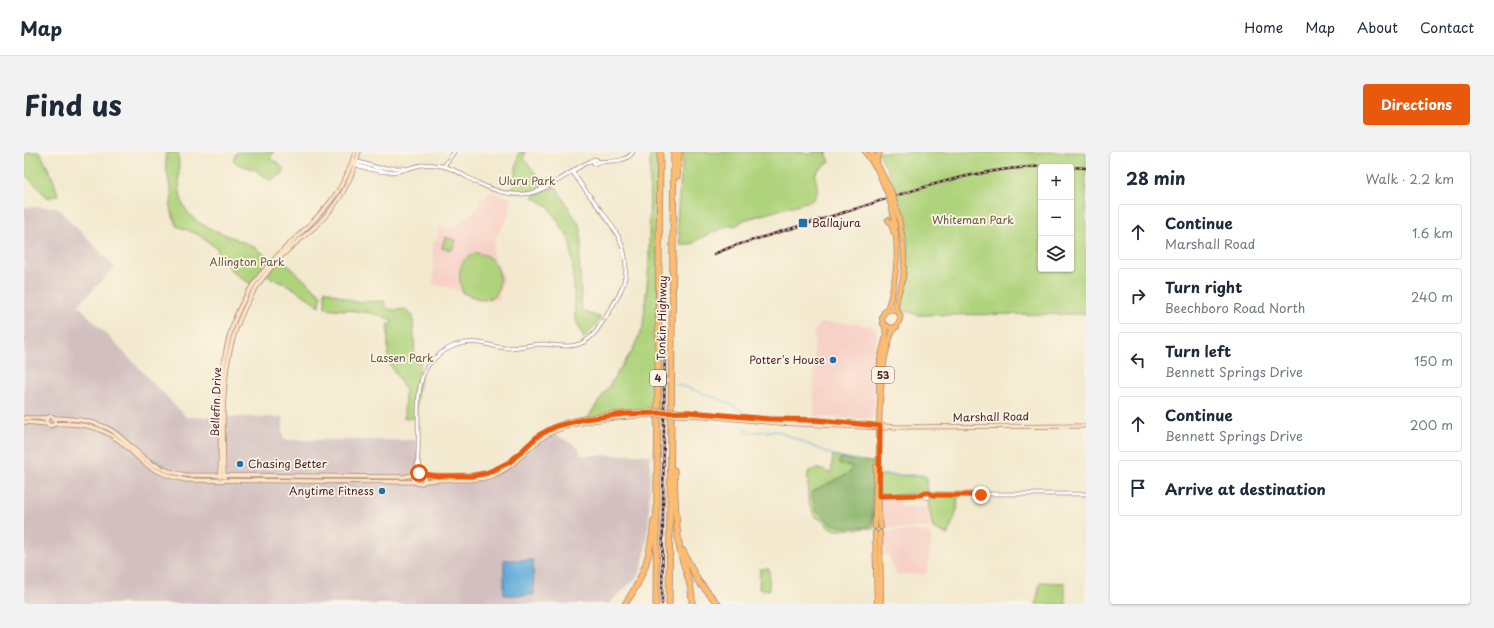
<!DOCTYPE html>
<meta charset="utf-8">
<style>
:root{--surface:#fff;--page:#f2f2f3;--text:#1f2937;--muted:#747a83;--line:#e0e1e3;--accent:#ea580c}
body{margin:0;font-family:"Playpen Sans",sans-serif;background:var(--page);color:var(--text)}
.controls{position:absolute;right:12px;top:12px;display:grid;overflow:hidden;border-radius:4px;box-shadow:0 1px 3px #0004}
.controls button{width:36px;height:36px;display:grid;place-items:center;padding:0;border:0;border-bottom:1px solid var(--line);background:var(--surface);color:var(--text);font:20px sans-serif}
.stop{position:absolute;width:12px;height:12px;margin:-9px;border:3px solid #ea580c;border-radius:50%;background:#fff}
.stop.end{background:#ea580c;border-color:#fff;box-shadow:0 1px 4px #0008}
.list{margin:0;padding:0;list-style:none}
h2{display:flex;justify-content:space-between;align-items:center;height:52px;margin:0;padding:0 16px;font-size:17px}
h2 small{font-size:13px;font-weight:400;color:var(--muted)}
.list li{display:grid;grid-template-columns:26px 1fr auto;gap:12px;align-items:center;box-sizing:border-box;height:56px;margin:0 8px 8px;padding:0 8px;border:1px solid var(--line);border-radius:4px}
.list b{display:block;font-size:15px;white-space:nowrap}
.list p{margin:0;font-size:13px;white-space:nowrap;color:var(--muted)}
.list em{font-size:13px;font-style:normal;color:var(--muted)}
.icon{flex:none;width:22px;height:22px;fill:none;stroke:currentColor;stroke-width:2;stroke-linecap:round;stroke-linejoin:round}
.map{position:relative;flex:none;width:1062px;height:452px;overflow:hidden;border-radius:4px}
header{display:flex;align-items:center;gap:24px;box-sizing:border-box;height:56px;padding:0 20px;background:var(--surface);border-bottom:1px solid var(--line)}
header strong{font-size:19px}
nav{display:flex;gap:22px;margin-inline-start:auto;font-size:14px}
.intro{display:flex;align-items:center;justify-content:space-between;box-sizing:border-box;height:96px;padding:0 24px}
h1{margin:0;font-size:28px}
.button{padding:10px 18px;border-radius:4px;background:var(--accent);color:#fff;font-size:14px;font-weight:700}
main{display:flex;gap:24px;padding:0 24px}
aside{flex:1;background:var(--surface);border-radius:4px;box-shadow:0 1px 3px #0004}
.map>svg:first-child{display:block}
.built{fill:#f7d1c7}
.industrial{fill:#d2bfc0}
.green{fill:#afd37c;stroke:#7c7954;fill-rule:evenodd}
.forest{fill:#8bb56c;stroke:#6a6a4c}
.water{fill:#61abd9;stroke:#566582}
.lines{fill:none;stroke-linecap:round;stroke-linejoin:round}
.stream{stroke:#61abd9;stroke-width:1}
.tertiary-casing{stroke:#9e847c;stroke-width:4.5}
.secondary-casing{stroke:#9e847c;stroke-width:5}
.primary-casing{stroke:#9e847c;stroke-width:6}
.motorway-casing{stroke:#9e847c;stroke-width:7}
.tertiary{stroke:#fff;stroke-width:3}
.secondary{stroke:#fee4c5;stroke-width:3.5}
.primary{stroke:#fdbc6f;stroke-width:4.5}
.motorway{stroke:#fdbc6f;stroke-width:5.5}
.rail-casing{stroke:#4a1f2b;stroke-width:2.5}
.rail{stroke:#fcf5e5;stroke-width:1;stroke-dasharray:3;stroke-linecap:butt}
.secondary-bridge-casing{stroke:#9e847c;stroke-width:5;stroke-linecap:butt}
.primary-bridge-casing{stroke:#9e847c;stroke-width:6;stroke-linecap:butt}
.secondary-bridge{stroke:#fee4c5;stroke-width:3.5}
.primary-bridge{stroke:#fdbc6f;stroke-width:4.5}
.route{stroke:#ea580c;stroke-width:5}
.poi-dot{fill:#1f6fb2;stroke:#fcf5e5;stroke-width:1.5}
.labels{text-anchor:middle;stroke-width:3.5;stroke-linejoin:round;paint-order:stroke}
.shield{fill:#fcf5e5;stroke:#7f5f63;stroke-width:1}
.shield-label{font-size:10px;font-weight:bold;fill:#4a1f2b}
.park-label{font-size:11px;fill:#685543;stroke:#fcf5e5}
.poi-label{font-size:11px;fill:#4a1f2b;stroke:#fcf5e5;text-anchor:start}
.street-label{font-size:11px;fill:#4a1f2b;stroke:#fcf5e5}
</style>
<header>
<strong>Map</strong>
<nav><a>Home</a><a>Map</a><a>About</a><a>Contact</a></nav>
</header>
<div class="intro"><h1>Find us</h1><a class="button">Directions</a></div>
<main>
<div class="map">
<svg width="1062" height="452" viewBox="0 0 1062 452">
<rect width="100%" height="100%" fill="#fcf5e5"/>
<filter id="ink" filterUnits="userSpaceOnUse"><feTurbulence type="fractalNoise" baseFrequency=".025" numOctaves="2"/><feDisplacementMap in="SourceGraphic" scale="8" xChannelSelector="R" yChannelSelector="G"/><feConvolveMatrix kernelMatrix="1 2 1 2 8 2 1 2 1" color-interpolation-filters="sRGB"/></filter>
<filter id="wash" filterUnits="userSpaceOnUse"><feTurbulence type="fractalNoise" baseFrequency=".012" numOctaves="4" result="noise"/><feDisplacementMap in="SourceGraphic" scale="16" xChannelSelector="R" yChannelSelector="G"/><feGaussianBlur stdDeviation="0.9" result="paint"/><feColorMatrix in="noise" values="0 0 0 0 0 0 0 0 0 0 0 0 0 0 0 0 0 1.4 0 .05"/><feComposite in="paint" operator="in"/></filter>
<g filter="url(#wash)">
<rect width="100%" height="100%" fill="#f2e9ce"/>
<g class="built">
<path d="M 464,40 L 487,46 L 484,65 L 472,85 L 468,102 L 480,124 L 475,148 L 456,150 L 428,136 L 409,133 L 409,92 L 413,87 L 414,74 L 428,77 L 456,54 L 456,48 L 462,45 Z"/>
<path d="M 796,171 L 828,171 L 847,174 L 853,178 L 849,267 L 790,264 L 790,178 Z"/>
<path d="M 876,343 L 876,355 L 905,355 L 906,376 L 857,376 L 855,344 Z"/>
<path d="M 869,379 L 898,379 L 906,382 L 908,388 L 902,422 L 873,422 L 864,403 L 856,403 L 857,380 Z"/>
</g>
<path class="industrial" d="M 0,55 L 32,55 L 91,115 L 54,153 L 162,265 L 259,265 L 259,288 L 392,288 L 393,298 L 396,298 L 399,319 L 407,323 L 454,322 L 471,316 L 489,305 L 516,281 L 527,275 L 531,282 L 556,297 L 556,303 L 626,303 L 625,366 L 621,401 L 616,421 L 608,430 L 584,452 L 0,452 Z"/>
<g class="green">
<path d="M 0,0 L 16,0 L 29,27 L 34,43 L 24,46 L 0,22 Z"/>
<path d="M 142,0 L 154,0 C 156,16 153,37 159,52 C 171,83 224,82 245,107 L 226,131 L 218,127 L 206,117 L 195,103 L 193,96 L 173,82 L 153,74 L 146,56 L 148,45 L 142,15 Z"/>
<path d="M 213,0 L 250,0 L 246,7 L 253,10 L 259,16 L 259,22 L 246,28 L 231,18 L 214,12 L 209,8 Z"/>
<path d="M 495,0 L 501,0 L 500,7 L 513,23 L 518,34 L 517,36 L 499,41 L 488,39 Z"/>
<path d="M 626,0 L 634,0 L 634,260 L 563,267 L 608,199 L 619,175 L 625,112 Z"/>
<path d="M 659,0 L 781,0 L 784,3 L 789,0 L 804,0 L 802,1 L 806,10 L 795,17 L 791,23 L 794,39 L 789,48 L 720,68 L 711,74 L 706,73 L 676,86 L 668,92 L 656,92 L 653,67 Z"/>
<path d="M 853,0 L 1062,0 L 1062,162 L 894,163 L 879,158 C 876,145 884,133 884,120 C 887,82 875,32 853,0 ZM 1017,15 L 1047,15 L 1047,117 L 1017,117 Z"/>
<path d="M 532,35 L 557,76 L 557,100 L 555,106 L 558,159 L 577,166 L 560,187 L 551,166 L 549,115 L 546,89 L 525,55 L 508,44 Z"/>
<path d="M 421,85 L 431,88 L 428,98 L 418,96 Z"/>
<path d="M 450,101 C 467,101 477,114 475,131 C 474,135 474,140 471,143 C 468,146 462,147 459,148 L 439,141 C 434,126 433,109 450,101 Z"/>
<path d="M 256,110 L 265,114 L 297,143 L 296,154 L 264,133 L 242,124 Z"/>
<path d="M 301,138 L 331,150 L 360,149 C 363,161 372,158 382,157 L 389,164 L 391,210 L 397,210 L 395,220 L 397,226 L 393,240 L 392,266 L 380,266 L 381,237 L 364,209 L 364,173 L 368,171 L 367,168 C 347,158 324,159 301,156 Z"/>
<path d="M 110,289 L 113,290 L 113,293 L 128,307 L 141,314 L 139,316 L 125,308 L 110,294 Z"/>
<path d="M 809,303 L 837,309 L 852,310 L 850,376 L 814,378 L 804,375 L 798,368 L 791,365 L 784,348 L 784,320 C 791,315 798,317 805,321 L 807,321 Z"/>
<path d="M 855,323 L 901,324 L 903,327 L 904,341 L 855,344 Z"/>
<path d="M 910,343 L 934,343 L 933,358 L 924,383 L 909,376 L 904,350 L 905,344 Z"/>
<path d="M 736,417 L 745,417 L 745,438 L 735,437 Z"/>
<path d="M 1016,430 L 1041,431 L 1041,449 L 1044,452 L 1012,452 Z"/>
</g>
<path class="forest" d="M 817,306 L 849,310 L 848,373 L 843,375 L 819,375 L 805,371 L 801,365 L 792,359 L 787,340 L 825,321 L 828,314 L 816,313 L 814,310 Z"/>
<path class="water" d="M 480,408 L 509,408 L 510,443 L 480,443 Z"/>
<g class="lines">
<g class="stream">
<path d="M 626,224 L 632,226"/>
<path d="M 652,232 L 698,248 L 718,259 L 719,263"/>
<path d="M 721,276 L 723,280 L 754,279 L 809,303 L 837,309"/>
<path d="M 859,323 L 898,323 L 903,327 L 903,334"/>
</g>
</g>
</g>
<g filter="url(#ink)">
<g class="lines">
<g class="tertiary-casing">
<g id="tertiary">
<path d="M 331,9 L 355,16 L 380,16"/>
<path d="M 574,10 C 586,8 601,12 609,0"/>
<path d="M 328,11 C 342,17 360,22 375,19 C 387,16 398,11 411,13 C 428,14 441,25 456,32 C 502,54 519,38 557,14 C 561,11 566,10 570,7 L 573,8 L 574,10 L 570,12 L 569,8"/>
<path d="M 420,14 L 430,0"/>
<path d="M 395,310 L 398,322"/>
<path d="M 392,322 C 399,291 386,236 405,212 C 418,197 436,188 456,191 C 465,192 473,196 482,196 C 495,196 506,192 519,192 C 532,193 547,197 560,190 C 571,184 576,173 583,163 C 590,151 599,139 601,125 C 609,83 567,52 549,20"/>
<circle cx="902" cy="343" r="2.5"/>
<path d="M 905,342 L 1062,342"/>
<path d="M 854,344 L 900,342"/>
</g>
</g>
<g class="secondary-casing">
<g id="secondary">
<path d="M 651,259 L 744,267 L 793,268 L 872,275 L 1062,274"/>
<path d="M 651,263 L 682,264 L 754,271 L 863,276"/>
<circle cx="27" cy="269" r="4.5"/>
<path d="M 0,266 L 24,266"/>
<path d="M 31,266 C 50,267 70,268 87,278 C 102,287 112,302 127,311 C 138,318 150,321 162,323 L 380,325 L 391,322"/>
<path d="M 0,270 L 24,272"/>
<path d="M 30,272 C 48,271 65,272 81,280 C 97,287 107,300 120,311 C 132,320 147,325 162,328 L 391,330"/>
<circle cx="395" cy="326" r="5.5"/>
<path d="M 399,322 C 407,326 419,324 429,324 C 453,324 475,321 493,304 C 506,293 516,281 532,274 C 558,263 598,261 627,259"/>
<path d="M 196,325 C 198,260 189,193 227,136 C 260,85 315,64 331,0"/>
<path d="M 200,325 C 198,245 194,173 252,110 C 264,96 280,85 293,73 C 314,53 328,28 335,0"/>
<path d="M 399,330 C 421,324 445,332 468,324 C 490,316 502,297 521,284 C 548,267 596,266 627,263"/>
</g>
</g>
<g class="primary-casing">
<g id="primary">
<path d="M 841,0 L 853,17 L 863,40"/>
<path d="M 847,0 L 867,39"/>
<path d="M 853,9 L 853,6 L 856,0"/>
<path d="M 864,68 L 867,72 L 870,81"/>
<path d="M 863,158 C 875,121 875,94 868,56"/>
<path d="M 872,159 C 871,146 877,137 879,126 C 882,103 878,77 872,55"/>
<path d="M 855,239 L 856,208 L 862,184 L 861,174"/>
<path d="M 851,375 L 852,315"/>
<path d="M 857,375 C 853,359 855,342 855,326 C 855,286 854,244 861,205 C 863,197 865,188 868,181 C 872,173 884,163 869,157 L 860,160 L 858,166 L 859,172 L 867,176 L 873,175"/>
<path d="M 851,381 L 853,452"/>
<path d="M 856,381 L 857,452"/>
</g>
</g>
<g class="motorway-casing">
<g id="motorway">
<path d="M 653,24 L 655,0"/>
<path d="M 650,318 C 651,345 651,372 656,398 C 660,417 669,433 668,452"/>
<path d="M 659,399 L 674,429 L 694,452"/>
<path d="M 601,452 C 620,426 627,401 630,369"/>
<path d="M 632,452 L 636,0"/>
<path d="M 645,452 L 650,0"/>
</g>
</g>
<use href="#tertiary" class="tertiary"/>
<use href="#secondary" class="secondary"/>
<use href="#primary" class="primary"/>
<use href="#motorway" class="motorway"/>
<g class="rail-casing">
<g id="rail">
<path d="M 690,102 L 707,95 C 748,82 790,70 831,57 C 907,32 981,7 1062,16"/>
<path d="M 638,452 L 641,179"/>
</g>
</g>
<use href="#rail" class="rail"/>
<g class="secondary-bridge-casing">
<g id="secondary-bridge">
<path d="M 627,259 L 651,259"/>
<path d="M 627,263 L 651,263"/>
</g>
</g>
<g class="primary-bridge-casing">
<g id="primary-bridge">
<path d="M 867,39 L 872,55"/>
<path d="M 863,40 L 868,56"/>
</g>
</g>
<use href="#secondary-bridge" class="secondary-bridge"/>
<use href="#primary-bridge" class="primary-bridge"/>
</g>
</g>
<g class="lines" filter="url(#ink)">
<path class="route" d="M 395,321 L 413,324 L 447,324 L 463,321 L 486,310 L 515,283 L 533,274 L 560,267 L 601,262 L 664,260 L 744,267 L 793,268 L 856,274 L 855,344 L 896,343 L 902,340 L 910,343 L 957,343"/>
</g>
<g class="poi-dot">
<rect x="774" y="66" width="10" height="10" rx="2"/>
<circle cx="809" cy="208" r="4"/>
<circle cx="216" cy="312" r="4"/>
<circle cx="358" cy="339" r="4"/>
</g>
<g class="labels">
<g class="shield">
<rect x="848" y="215" width="22" height="16" rx="3"/>
<rect x="626" y="218" width="16" height="16" rx="3"/>
</g>
<g class="shield-label">
<text x="859" y="227">53</text>
<text x="634" y="230">4</text>
</g>
<g class="park-label">
<text x="503" y="33">Uluru Park</text>
<text x="949" y="72">Whiteman Park</text>
<text x="223" y="114">Allington Park</text>
<text x="378" y="210">Lassen Park</text>
</g>
<g class="poi-label">
<text x="788" y="75">Ballajura</text>
<text x="801" y="212" text-anchor="end">Potter's House</text>
<text x="224" y="316">Chasing Better</text>
<text x="350" y="343" text-anchor="end">Anytime Fitness</text>
</g>
<g class="street-label">
<text transform="translate(638 166) rotate(-89)" y="4">Tonkin Highway</text>
<text transform="translate(192 250) rotate(-88)" y="4">Bellefin Drive</text>
<text transform="translate(967 265) rotate(-1)" y="4">Marshall Road</text>
</g>
</g>
</svg>
<div class="controls">
<button>+</button>
<button>−</button>
<button><svg class="icon" aria-label="layers" viewBox="0 0 24 24"><path d="M12 4l9 5-9 5-9-5zM3 14l9 5 9-5"/></svg></button>
</div>
<div class="stop" style="left:395px;top:321px"></div>
<div class="stop end" style="left:957px;top:343px"></div>
</div>
<aside>
<h2>28 min<small>Walk · 2.2 km</small></h2>
<ul class="list">
<li><svg class="icon" aria-label="ahead" viewBox="0 0 24 24"><path d="M12 20V5M6 11l6-6 6 6"/></svg><div><b>Continue</b><p>Marshall Road</p></div><em>1.6 km</em></li>
<li><svg class="icon" aria-label="right" viewBox="0 0 24 24"><path d="M7 20v-9h11M14 6l5 5-5 5"/></svg><div><b>Turn right</b><p>Beechboro Road North</p></div><em>240 m</em></li>
<li><svg class="icon" aria-label="left" viewBox="0 0 24 24"><path d="M17 20v-9H6M10 6l-5 5 5 5"/></svg><div><b>Turn left</b><p>Bennett Springs Drive</p></div><em>150 m</em></li>
<li><svg class="icon" aria-label="ahead" viewBox="0 0 24 24"><path d="M12 20V5M6 11l6-6 6 6"/></svg><div><b>Continue</b><p>Bennett Springs Drive</p></div><em>200 m</em></li>
<li><svg class="icon" aria-label="arrive" viewBox="0 0 24 24"><path d="M6 21V4h12l-3 4 3 4H6"/></svg><div><b>Arrive at destination</b></div></li>
</ul>
</aside>
</main>
